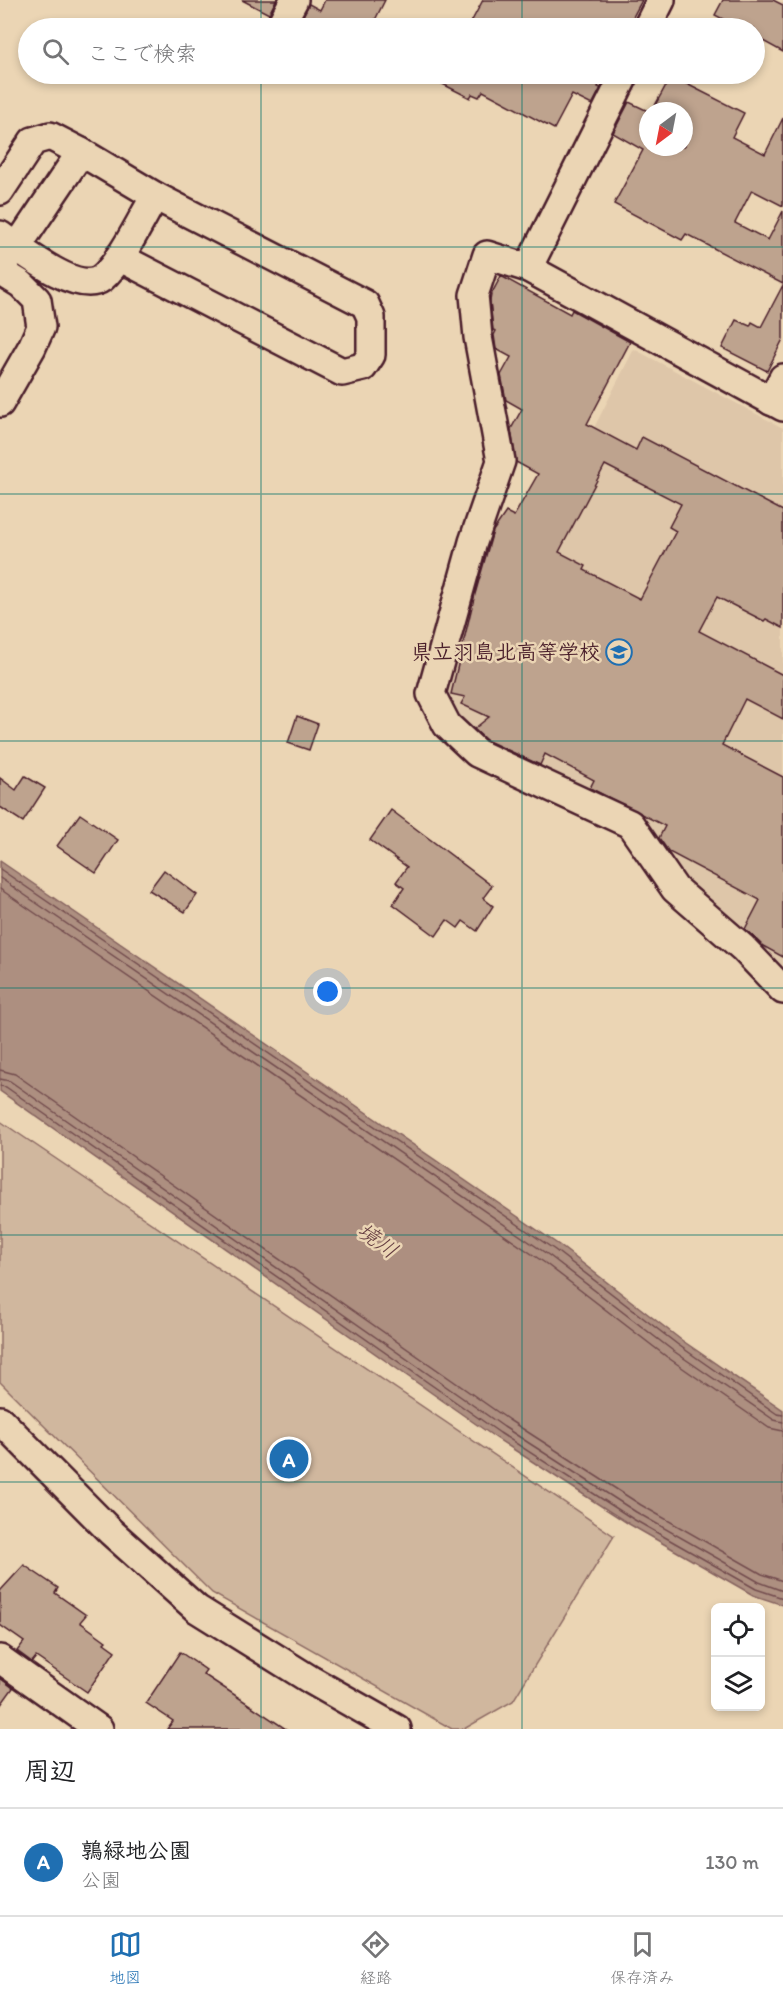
<!DOCTYPE html>
<html lang="ja">
<meta charset="utf-8">
<style>
:root{--surface:#fff;--page:#f6f6f6;--text:#202124;--muted:#757577;--line:#e0e0e0;--accent:#1f6fb2}
body{margin:0;font-family:Itim,"Klee One",sans-serif;background:var(--page);color:var(--text)}
.controls{position:absolute;right:18px;bottom:18px;display:grid;overflow:hidden;border-radius:9px;box-shadow:0 3px 9px #0003}
.controls button{width:54px;height:54px;display:grid;place-items:center;padding:0;border:0;border-bottom:2px solid var(--line);background:var(--surface);color:var(--text);font:30px sans-serif}
.compass{position:absolute;left:639px;top:102px;width:54px;height:54px;border-radius:50%;background:var(--surface);box-shadow:0 3px 9px #0003;rotate:212deg}
.you{position:absolute;left:328px;top:992px;width:21px;height:21px;margin:-15px;border:4px solid #fff;border-radius:50%;background:#1a73e8;box-shadow:0 0 0 9px #1a73e833}
.badge{display:grid;place-items:center;width:39px;height:39px;border-radius:50%;background:var(--accent);color:#fff;font-size:20px;font-weight:700}
.pin{position:absolute;translate:-50% -50%;border:3px solid #fff;box-shadow:0 2px 6px #0006}
.list{margin:0;padding:0;list-style:none}
h2{display:flex;justify-content:space-between;align-items:center;height:78px;margin:0;padding:0 24px;font-size:26px}
h2 small{font-size:20px;font-weight:400;color:var(--muted)}
.list li{display:grid;grid-template-columns:39px 1fr auto;gap:18px;align-items:center;box-sizing:border-box;height:108px;padding:0 24px;border-top:2px solid var(--line)}
.list b{display:block;font-size:22px;white-space:nowrap}
.list p{margin:0;font-size:20px;white-space:nowrap;color:var(--muted)}
.list em{font-size:20px;font-style:normal;color:var(--muted)}
.icon{flex:none;width:33px;height:33px;fill:none;stroke:currentColor;stroke-width:2;stroke-linecap:round;stroke-linejoin:round}
.map{position:relative;flex:none;width:783px;height:1729px;overflow:hidden}
.search{position:absolute;background:var(--surface);box-shadow:0 3px 9px #0003;left:18px;right:18px;top:18px;height:66px;display:flex;align-items:center;gap:15px;box-sizing:border-box;padding:0 21px;border-radius:33px;color:var(--muted);font-size:22px}
.sheet{height:186px;background:var(--surface)}
nav{display:flex;justify-content:space-around;align-items:center;box-sizing:border-box;height:84px;border-top:2px solid var(--line);background:var(--surface);font-size:16px;color:var(--muted)}
nav a{display:grid;justify-items:center;gap:3px}
nav .on{color:var(--accent)}
.map>svg:first-child{display:block}
.built{fill:#dec6a9}
.green{fill:#d0b79e;stroke:#8d6b64;stroke-width:1.5}
.water{fill:#ad8f80;stroke:#85625e;stroke-width:1.5}
.lines{fill:none;stroke-linecap:round;stroke-linejoin:round}
.shore{stroke:#724c4d;stroke-width:1.5}
.building{fill:#bea38e;stroke:#4a1f2b;stroke-width:1.5;fill-rule:evenodd}
.minor-casing{stroke:#4a1f2b;stroke-width:32}
.minor{stroke:#ebd5b4;stroke-width:27}
.grid{fill:none;stroke:#0f766e;stroke-width:1.5;stroke-opacity:0.55}
.labels{text-anchor:middle;stroke-width:5;stroke-linejoin:round;paint-order:stroke}
.poi-label{font-size:21px;font-weight:bold;fill:#4a1f2b;stroke:#ebd5b4;text-anchor:end}
.water-label{font-size:22px;font-style:italic;fill:#633b40;stroke:#ebd5b4}
</style>
<div class="map">
<svg width="783" height="1729" viewBox="0 0 783 1729">
<rect width="100%" height="100%" fill="#ebd5b4"/>
<filter id="ink" filterUnits="userSpaceOnUse"><feTurbulence type="fractalNoise" baseFrequency=".0167" numOctaves="2"/><feDisplacementMap in="SourceGraphic" scale="12" xChannelSelector="R" yChannelSelector="G"/><feConvolveMatrix kernelMatrix="1 2 1 2 8 2 1 2 1" color-interpolation-filters="sRGB"/></filter>
<g filter="url(#ink)">
<path class="built" d="M 634,349 L 783,428 L 783,978 L 722,911 L 675,882 L 634,822 L 580,784 L 484,745 L 462,724 L 446,696 L 466,591 L 502,609 Z"/>
<path class="green" d="M 0,1121 L 614,1536 L 513,1701 L 464,1729 L 452,1729 L 212,1593 L 0,1382 Z"/>
<path class="water" d="M 0,861 L 559,1245 L 680,1339 L 783,1410 L 783,1605 L 753,1595 L 629,1524 L 496,1438 L 0,1091 Z"/>
<g class="lines">
<g class="shore">
<path d="M 0,869 L 555,1250 L 677,1344 L 777,1414 L 783,1415"/>
<path d="M 0,878 L 550,1256 L 672,1350 L 774,1420 L 783,1422"/>
<path d="M 0,889 L 545,1263 L 667,1357 L 769,1428 L 783,1431"/>
<path d="M 0,1070 L 15,1074 L 509,1420 L 641,1505 L 762,1574 L 783,1581"/>
<path d="M 0,1079 L 10,1081 L 504,1427 L 636,1512 L 759,1582 L 783,1591"/>
<path d="M 0,1086 L 6,1087 L 500,1433 L 633,1519 L 756,1589 L 783,1598"/>
</g>
</g>
<g class="building">
<path d="M 242,0 L 276,0 L 269,14 Z"/>
<path d="M 325,0 L 385,0 L 371,28 L 297,28 L 309,4 L 320,10 Z"/>
<path d="M 483,0 L 642,0 L 627,28 L 468,28 Z"/>
<path d="M 723,0 L 773,0 L 783,5 L 783,52 L 754,36 L 754,28 L 740,28 L 715,15 Z"/>
<path d="M 423,74 L 583,74 L 582,75 L 599,84 L 598,87 L 601,88 L 592,105 L 572,95 L 554,129 L 483,91 L 479,97 L 472,94 L 470,98 Z"/>
<path d="M 671,76 L 744,113 L 732,137 L 765,154 L 783,118 L 783,206 L 752,190 L 735,223 L 768,240 L 783,211 L 783,284 L 686,234 L 682,240 L 614,204 L 643,150 L 613,133 L 629,102 L 648,111 L 648,147 L 684,147 L 684,111 L 652,111 Z"/>
<path d="M 501,276 L 570,314 L 572,310 L 630,342 L 587,424 L 636,450 L 642,437 L 783,511 L 783,628 L 766,619 L 764,621 L 717,597 L 699,631 L 783,675 L 783,719 L 745,699 L 722,745 L 783,777 L 783,957 L 763,946 L 745,929 L 760,900 L 669,852 L 659,838 L 665,826 L 590,788 L 594,780 L 545,754 L 540,765 L 486,740 L 474,729 L 489,717 L 461,704 L 465,697 L 451,694 L 475,594 L 493,531 L 506,512 L 514,516 L 538,474 L 516,462 L 511,429 L 522,409 L 506,400 L 501,375 L 511,357 L 496,349 L 494,335 L 496,331 L 493,330 L 490,301 L 491,295 ZM 605,465 L 681,504 L 669,527 L 676,531 L 640,599 L 584,570 L 586,566 L 559,552 Z"/>
<path d="M 783,285 L 783,339 L 767,371 L 722,348 L 736,320 L 750,326 L 752,322 L 761,327 Z"/>
<path d="M 297,716 L 318,724 L 309,750 L 288,743 Z"/>
<path d="M 25,776 L 45,788 L 23,822 L 0,807 L 0,778 L 16,790 Z"/>
<path d="M 391,810 L 492,886 L 483,898 L 493,906 L 477,931 L 463,921 L 458,928 L 447,920 L 436,936 L 393,904 L 404,888 L 396,882 L 407,867 L 370,840 Z"/>
<path d="M 80,814 L 118,840 L 96,873 L 57,846 Z"/>
<path d="M 164,870 L 197,895 L 185,912 L 149,890 Z"/>
<path d="M 24,1565 L 58,1588 L 55,1593 L 86,1615 L 80,1622 L 106,1641 L 104,1643 L 115,1651 L 87,1692 L 36,1657 L 32,1662 L 17,1651 L 24,1642 L 0,1625 L 0,1591 Z"/>
<path d="M 180,1652 L 206,1670 L 203,1674 L 286,1729 L 167,1729 L 173,1721 L 146,1703 Z"/>
<path d="M 0,1678 L 13,1688 L 0,1706 Z"/>
</g>
<g class="lines">
<g class="minor-casing">
<g id="minor">
<path d="M 279,28 L 294,0"/>
<path d="M 647,28 L 661,0"/>
<path d="M 0,191 L 33,141 L 50,136 L 81,152"/>
<path d="M 0,235 C 20,249 78,296 102,278 C 121,262 142,218 155,196"/>
<path d="M 0,267 L 17,247 L 81,152 L 155,196 L 365,304 L 371,317 L 371,355 L 363,367 L 342,372 L 119,257"/>
<path d="M 528,268 L 625,74"/>
<path d="M 0,271 L 21,284 L 37,300 L 41,327 L 32,347 L 0,403"/>
<path d="M 771,401 L 783,378"/>
<path d="M 783,407 L 528,268 L 487,255 L 474,295 L 478,337 L 501,461 L 473,542 L 431,694 L 447,725 L 477,753 L 630,824 L 675,889 L 743,948 L 783,990"/>
<path d="M 0,1420 L 111,1532 L 197,1609 L 311,1680 L 397,1729"/>
<path d="M 0,1659 L 99,1729"/>
</g>
</g>
<use href="#minor" class="minor"/>
</g>
</g>
<path class="grid" d="M 261,0 L 261,28M 522,0 L 522,28M 261,74 L 261,1729M 522,74 L 522,1729M 0,247 L 783,247M 0,494 L 783,494M 0,741 L 783,741M 0,988 L 783,988M 0,1235 L 783,1235M 0,1482 L 783,1482"/>
<defs>
<g id="school-ring" transform="scale(1.35)"><circle r="9.5" fill="#ebd5b4" stroke="#1f6fb2" stroke-width="1.5"/><path d="M0-5L7-2L0 1L-7-2ZM-4 1L0 2.5L4 1V4Q0 6-4 4Z" fill="#1f6fb2"/></g>
</defs>
<g fill-rule="evenodd">
<use href="#school-ring" x="619" y="652"/>
</g>
<g class="labels">
<g class="poi-label">
<text x="600" y="659">県立羽島北高等学校</text>
</g>
<g class="water-label">
<text transform="translate(378 1240) rotate(36)" y="8">境川</text>
</g>
</g>
</svg>
<div class="controls">
<button><svg class="icon" aria-label="locate" viewBox="0 0 24 24"><circle cx="12" cy="12" r="6"/><path d="M12 2v4M12 18v4M2 12h4M18 12h4"/></svg></button>
<button><svg class="icon" aria-label="layers" viewBox="0 0 24 24"><path d="M12 4l9 5-9 5-9-5zM3 14l9 5 9-5"/></svg></button>
</div>
<svg class="compass" viewBox="-18 -18 36 36"><path d="M0-13l5 13h-10z" fill="#e53935"/><path d="M0 13l5-13h-10z" fill="#757577"/></svg>
<div class="you"></div>
<div class="pin badge" style="left:289px;top:1459px">A</div>
<div class="search"><svg class="icon" aria-label="search" viewBox="0 0 24 24"><circle cx="10" cy="10" r="6"/><path d="M15 15l6 6"/></svg>ここで検索</div>
</div>
<section class="sheet">
<h2>周辺<small></small></h2>
<ul class="list">
<li><span class="badge">A</span><div><b>鶉緑地公園</b><p>公園</p></div><em>130 m</em></li>
</ul>
</section>
<nav>
<a class="on"><svg class="icon" aria-label="map" viewBox="0 0 24 24"><path d="M3 6l6-2 6 2 6-2v14l-6 2-6-2-6 2zM9 4v14M15 6v14"/></svg>地図</a>
<a><svg class="icon" aria-label="directions" viewBox="0 0 24 24"><path d="M12 3l9 9-9 9-9-9zM9 14v-3h6M13 9l2 2-2 2"/></svg>経路</a>
<a><svg class="icon" aria-label="saved" viewBox="0 0 24 24"><path d="M7 4h10v16l-5-4-5 4z"/></svg>保存済み</a>
</nav>
